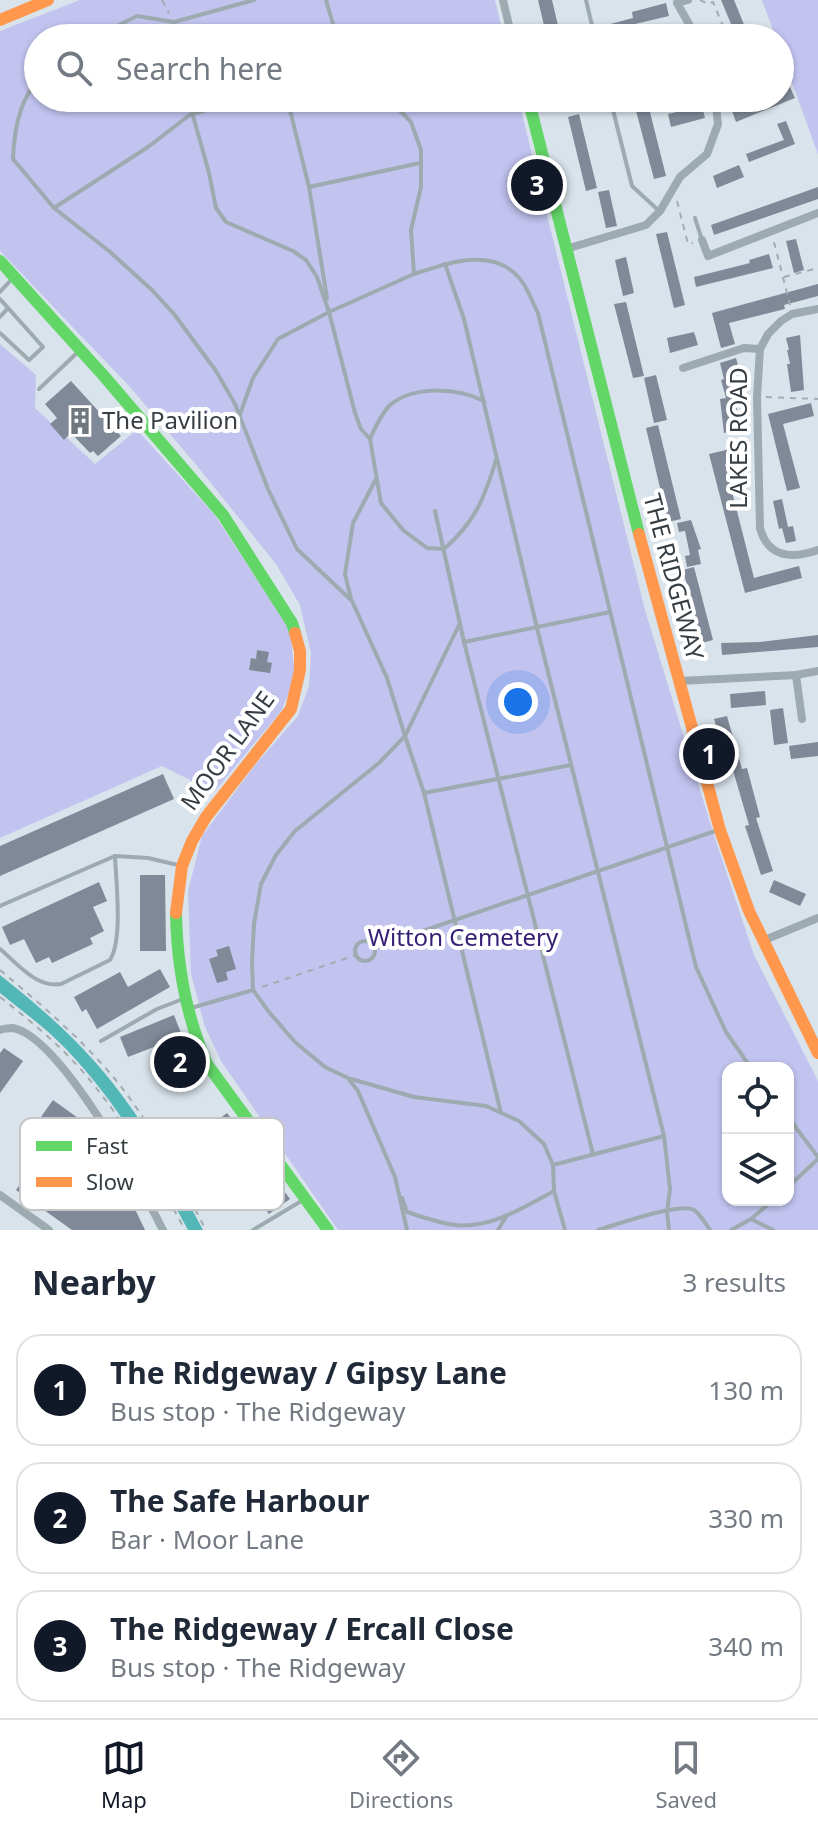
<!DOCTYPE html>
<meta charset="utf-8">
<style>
:root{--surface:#fff;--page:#f2f2f3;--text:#1f2937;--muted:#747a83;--line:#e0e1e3;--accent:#111827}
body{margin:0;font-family:"Noto Sans",sans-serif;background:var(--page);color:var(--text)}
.controls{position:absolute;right:24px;bottom:24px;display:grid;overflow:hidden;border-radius:16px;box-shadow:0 2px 6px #0004}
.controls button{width:72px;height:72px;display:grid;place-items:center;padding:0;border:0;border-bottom:2px solid var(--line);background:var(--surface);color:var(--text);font:40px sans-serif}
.you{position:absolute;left:518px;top:702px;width:28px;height:28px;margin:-20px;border:6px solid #fff;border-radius:50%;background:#1a73e8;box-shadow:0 0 0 12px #1a73e833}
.badge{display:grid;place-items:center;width:52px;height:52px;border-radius:50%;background:var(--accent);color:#fff;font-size:26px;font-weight:700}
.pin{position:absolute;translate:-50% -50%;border:4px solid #fff;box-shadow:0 2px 8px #0006}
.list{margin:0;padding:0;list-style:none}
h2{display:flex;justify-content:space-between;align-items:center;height:104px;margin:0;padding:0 32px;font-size:34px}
h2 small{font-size:26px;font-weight:400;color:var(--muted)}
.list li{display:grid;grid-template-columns:52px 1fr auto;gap:24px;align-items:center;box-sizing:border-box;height:112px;margin:0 16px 16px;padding:0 16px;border:2px solid var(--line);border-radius:24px}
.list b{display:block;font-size:30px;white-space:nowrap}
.list p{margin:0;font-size:26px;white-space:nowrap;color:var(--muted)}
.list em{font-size:26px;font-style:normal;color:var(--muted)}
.icon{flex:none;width:44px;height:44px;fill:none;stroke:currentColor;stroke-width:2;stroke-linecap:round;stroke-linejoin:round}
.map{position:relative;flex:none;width:818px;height:1230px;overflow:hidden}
.search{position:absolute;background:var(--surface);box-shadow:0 2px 6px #0004;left:24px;right:24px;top:24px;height:88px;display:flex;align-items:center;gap:20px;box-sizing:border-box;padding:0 28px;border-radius:44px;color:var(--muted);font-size:30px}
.sheet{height:488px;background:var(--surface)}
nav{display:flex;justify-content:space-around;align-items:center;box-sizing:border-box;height:112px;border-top:2px solid var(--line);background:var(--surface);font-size:22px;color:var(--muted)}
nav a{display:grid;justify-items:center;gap:4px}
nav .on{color:var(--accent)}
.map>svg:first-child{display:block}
.green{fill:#c2c3ef;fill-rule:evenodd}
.water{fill:#53b6b7}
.building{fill:#808998}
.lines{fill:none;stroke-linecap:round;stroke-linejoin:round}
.path{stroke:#a2acb1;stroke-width:2;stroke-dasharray:6 6;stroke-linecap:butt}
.lane{stroke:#9dabb0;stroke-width:4}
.street{stroke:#9dabb0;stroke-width:8}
.fast{stroke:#63d668;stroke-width:12}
.slow{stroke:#ff974d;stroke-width:12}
.labels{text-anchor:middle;stroke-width:8;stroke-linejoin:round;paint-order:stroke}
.poi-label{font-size:24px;fill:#363e43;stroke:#fff;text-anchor:start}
.street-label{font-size:24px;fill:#363e43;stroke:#fff}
.park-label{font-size:24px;fill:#351f75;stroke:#fff}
.key{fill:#fff;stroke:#c3c5c7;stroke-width:2}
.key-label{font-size:22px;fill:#363e43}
</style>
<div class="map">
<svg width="818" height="1230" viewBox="0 0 818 1230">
<rect width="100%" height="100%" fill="#d9e3eb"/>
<g class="green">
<path d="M 80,0 L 495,0 L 504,38 L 38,38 L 38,98 L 518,98 L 645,610 L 712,829 L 754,955 L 818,1081 L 818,1230 L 338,1230 L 221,1061 L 205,1027 L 191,974 L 188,891 L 202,836 L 256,764 L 298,716 L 309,686 L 311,653 L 300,605 L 276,564 L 198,467 L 130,387 L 0,251 L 0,31 ZM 728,1068 L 788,1068 L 788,1200 L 728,1200 Z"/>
<path d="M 762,0 L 818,0 L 818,154 L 780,50 L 780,38 L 776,38 Z"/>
<path d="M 0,344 L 36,375 L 35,408 L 95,464 L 137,430 L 214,514 L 290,630 L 295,675 L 282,710 L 214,792 L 162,766 L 0,838 Z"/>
</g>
<path class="water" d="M 0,975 C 34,1002 67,1030 96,1063 C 140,1113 172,1171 203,1230 L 188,1230 C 153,1164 117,1102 65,1048 C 46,1028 22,1011 0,993 Z"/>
<g class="building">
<path d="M 538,0 L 552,0 L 561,38 L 547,38 Z"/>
<path d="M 721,0 L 734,0 L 745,27 L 734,31 Z"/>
<path d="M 666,3 L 669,16 L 635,24 L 636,30 L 602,38 L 599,27 L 633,18 L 632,12 Z"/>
<path d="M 790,87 L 795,98 L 736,122 L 732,111 L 763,98 L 780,98 L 780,91 Z"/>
<path d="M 648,104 L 666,176 L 654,179 L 635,107 Z"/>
<path d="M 702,106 L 705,118 L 671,127 L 668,114 Z"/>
<path d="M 579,114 L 597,188 L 586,191 L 568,117 Z"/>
<path d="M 786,121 L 795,144 L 749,162 L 746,154 L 784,140 L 777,124 Z"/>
<path d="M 739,165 L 744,177 L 717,188 L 713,176 Z"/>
<path d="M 818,187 L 818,199 L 714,235 L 711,225 Z"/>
<path d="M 609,190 L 617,226 L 606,228 L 598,192 Z"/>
<path d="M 667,232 L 685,305 L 674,308 L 656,234 Z"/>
<path d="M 796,239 L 804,270 L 794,273 L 786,241 Z"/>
<path d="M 769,254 L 773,268 L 696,287 L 694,277 L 750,263 L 749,260 Z"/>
<path d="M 626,257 L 634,293 L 623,296 L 615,260 Z"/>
<path d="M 818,284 L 818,296 L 784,305 L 785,309 L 729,323 L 735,344 L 721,348 L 712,313 Z"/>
<path d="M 626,302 L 644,376 L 633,378 L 614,304 Z"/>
<path d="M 694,332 L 698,345 L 670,353 L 667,338 Z"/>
<path d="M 800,335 L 804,390 L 791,392 L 787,364 L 790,364 L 787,350 L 789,350 L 786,338 Z"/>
<path d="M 736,358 L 740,373 L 736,374 L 740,390 L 734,392 L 740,429 L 724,433 L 720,399 L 726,398 L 721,380 L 724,379 L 720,363 Z"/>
<path d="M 656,375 L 667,420 L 654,423 L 644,378 Z"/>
<path d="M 71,381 L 121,436 L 98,456 L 93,451 L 90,453 L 71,433 L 64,440 L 50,424 L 57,418 L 45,404 Z"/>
<path d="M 811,403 L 814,416 L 783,424 L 800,488 L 787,491 L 768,414 Z"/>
<path d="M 658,425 L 681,519 L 668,522 L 646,428 Z"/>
<path d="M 743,446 L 746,458 L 725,464 L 754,578 L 799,566 L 802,578 L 745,593 L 709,454 Z"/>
<path d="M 782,499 L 788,527 L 793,526 L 796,541 L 786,543 L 782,528 L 779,529 L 773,501 Z"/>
<path d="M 691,520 L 701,549 L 698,550 L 701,564 L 687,567 L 685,556 L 690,555 L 685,531 L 679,532 L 677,523 Z"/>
<path d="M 694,567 L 713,640 L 702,643 L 683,570 Z"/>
<path d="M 818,635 L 818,647 L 722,655 L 721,643 L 760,642 Z"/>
<path d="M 257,650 L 269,652 L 267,662 L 272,663 L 270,673 L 249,670 L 251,658 L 256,659 Z"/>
<path d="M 765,691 L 766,705 L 731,708 L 730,694 Z"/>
<path d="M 783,708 L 788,743 L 774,745 L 770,710 Z"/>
<path d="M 727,716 L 742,769 L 747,768 L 760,817 L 756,818 L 773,871 L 761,875 L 745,826 L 749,825 L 732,767 L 728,768 L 714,719 Z"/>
<path d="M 818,742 L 818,756 L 791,759 L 789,746 Z"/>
<path d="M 163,774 L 174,799 L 0,876 L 0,846 Z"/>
<path d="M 140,875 L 165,875 L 166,951 L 140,951 Z"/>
<path d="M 774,880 L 806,894 L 800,906 L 769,892 Z"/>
<path d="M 99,882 L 107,901 L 93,907 L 104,931 L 90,938 L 93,944 L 52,963 L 49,957 L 36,963 L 24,939 L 10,945 L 2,927 Z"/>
<path d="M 229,946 L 236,969 L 226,972 L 228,980 L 217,983 L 209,959 L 218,956 L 216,950 Z"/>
<path d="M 160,969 L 170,987 L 97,1029 L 86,1009 L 82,1012 L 74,997 L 120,972 L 128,987 Z"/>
<path d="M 174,1015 L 195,1069 L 174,1078 L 159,1045 L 128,1057 L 120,1037 Z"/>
<path d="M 4,1048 L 23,1061 L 0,1093 L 0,1053 Z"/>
<path d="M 53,1100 L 85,1123 L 65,1150 L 78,1159 L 90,1142 L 103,1151 L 109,1150 L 139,1200 L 134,1207 L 145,1230 L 72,1230 L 16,1190 L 44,1151 L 26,1138 Z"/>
<path d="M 227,1113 L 290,1199 L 269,1214 L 207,1128 Z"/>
</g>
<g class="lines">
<g class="path">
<path d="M 162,0 L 169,13"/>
<path d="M 700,0 L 708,4 L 713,2 L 728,38"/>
<path d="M 735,38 L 766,26"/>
<path d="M 677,201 L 688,244 L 693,243"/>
<path d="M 774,242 L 790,305"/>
<path d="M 784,277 L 818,268"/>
<path d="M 766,397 L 818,399"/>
<path d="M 0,970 C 38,1002 76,1034 109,1072 C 149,1118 177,1176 206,1230"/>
<path d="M 262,987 L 356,955"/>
<path d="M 0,997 C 19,1012 39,1028 56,1044 C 110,1094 151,1167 185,1230"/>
</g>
<g class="lane">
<path d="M 326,0 L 337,38"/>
<path d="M 586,0 L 595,38"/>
<path d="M 174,22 L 178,38"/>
<path d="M 93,38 L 137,16 L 174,22 L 254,0"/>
<path d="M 38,81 C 19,100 14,132 13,159 L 54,208 L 109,251 L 152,290 L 174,314 L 216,371 L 235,404 L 268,489 L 297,549 L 352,601 L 387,678 L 405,736 L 379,763 L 295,831 L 276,855 L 261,884 L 254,924 L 252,961 L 253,990 L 269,1012 L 295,1042 L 325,1067 L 348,1078 L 358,1091 L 395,1177 L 407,1230"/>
<path d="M 188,98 L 209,173 L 216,208 L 226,222 L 293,251 L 306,260 L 317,277 L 329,312 L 355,413 L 361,429 L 370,439"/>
<path d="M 287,98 L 309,187 L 327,298"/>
<path d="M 388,98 L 411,122 L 421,150 L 421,187 L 411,230 L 414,274 C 448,263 493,246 520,279 C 528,288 532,302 538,313 L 696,967 L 726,1032 L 751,1068"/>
<path d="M 610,98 L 632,186 L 658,210"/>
<path d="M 309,187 L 420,163"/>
<path d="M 54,208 L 148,147 L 191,114 L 257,98"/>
<path d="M 695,218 L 702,240"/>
<path d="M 445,264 L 464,319 L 537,628 L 664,1136 L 670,1189 L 667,1212 L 669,1230"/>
<path d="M 0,292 L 11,280"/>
<path d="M 0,299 L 43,347 L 29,360 L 0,333"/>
<path d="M 0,317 L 8,308"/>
<path d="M 39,389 L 79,351"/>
<path d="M 484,401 C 458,388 414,385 390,405 C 381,414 375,428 370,439 L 381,503 L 403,530 L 427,548 L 444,549 C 475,522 484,499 496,460"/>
<path d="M 239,417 L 253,378 L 278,339 L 329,312 L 414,274"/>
<path d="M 435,511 L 464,642 L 593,1154"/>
<path d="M 351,599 L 345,574 L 353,523 L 376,479"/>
<path d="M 459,625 L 405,736 L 424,793 L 501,1113"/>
<path d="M 464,642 L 610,612"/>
<path d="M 424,793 L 571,765"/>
<path d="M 0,906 L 115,856 L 148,858 L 178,865"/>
<circle cx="365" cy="951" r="10"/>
<path d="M 376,947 L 718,830"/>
<path d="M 0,949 C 18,964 36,988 61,984 L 110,960 C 123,940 116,881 115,856"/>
<path d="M 191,1008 L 253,990"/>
<path d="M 101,1041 L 157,1009 L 183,999"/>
<path d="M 351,1079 L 414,1097 L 486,1106 L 519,1121 L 544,1144 L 553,1165 L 554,1191 L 565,1230"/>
<path d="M 173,1086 L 208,1070"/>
<path d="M 788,1117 L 818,1157"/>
<path d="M 553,1165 L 664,1136"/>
<path d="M 788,1187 L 818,1159"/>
<path d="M 402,1198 L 407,1212 C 422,1217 439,1223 455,1225 C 490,1229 525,1207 554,1191"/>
<path d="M 751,1219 L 773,1230"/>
<path d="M 253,1230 L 303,1200"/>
<path d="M 498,1230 L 507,1215"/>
<path d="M 598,1230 C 616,1225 679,1202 694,1210 C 700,1214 706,1224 710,1230"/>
<path d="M 731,1230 L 751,1219 L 773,1200"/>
</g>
<g class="street">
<path d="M 503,0 L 512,38"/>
<path d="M 688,0 L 677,3 L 697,38"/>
<path d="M 702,240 L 708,256 L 818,213"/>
<path d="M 566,249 L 646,225 L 660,211 L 680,177 L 707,154 L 718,124 L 715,98"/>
<path d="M 818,309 L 792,314 L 781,321 L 768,334 L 760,349 L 757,397 L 760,528 C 768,558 792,559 818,550"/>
<path d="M 683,368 L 744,348 L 760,349"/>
<path d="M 796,675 L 802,719"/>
<path d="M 679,681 L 796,675 L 818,671"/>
<path d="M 762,941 L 818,918"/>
<path d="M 0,1030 C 2,1029 10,1028 12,1028 C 59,1034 142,1188 163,1230"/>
<path d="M 0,1195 L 49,1230"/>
</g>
<g class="fast">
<path d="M 528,98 L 639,534"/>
<path d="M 0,261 L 103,375 L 223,515 L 292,623 L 295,633"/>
<path d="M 176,913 C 177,965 186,1016 207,1064 L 328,1230"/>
</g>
<g class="slow">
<path d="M 0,20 L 48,0"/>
<path d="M 639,534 L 720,830 L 749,911 L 818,1053"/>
<path d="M 176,913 L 182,866 L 192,841 L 206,817 L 291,709 L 300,670 L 300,651 L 295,633"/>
</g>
</g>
<defs>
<g id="building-bare" transform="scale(2.16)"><path d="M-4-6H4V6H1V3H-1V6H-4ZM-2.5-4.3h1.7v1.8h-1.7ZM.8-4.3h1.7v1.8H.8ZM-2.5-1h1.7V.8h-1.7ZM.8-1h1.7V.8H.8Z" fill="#6f787e" stroke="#fff" stroke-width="2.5" paint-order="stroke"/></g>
</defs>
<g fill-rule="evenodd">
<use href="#building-bare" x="80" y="421"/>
</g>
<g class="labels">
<g class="poi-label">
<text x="102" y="429">The Pavilion</text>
</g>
<g class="street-label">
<text transform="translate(739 438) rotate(-90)" y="8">LAKES ROAD</text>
<text transform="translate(673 577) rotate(75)" y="8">THE RIDGEWAY</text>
<text transform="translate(228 751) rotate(-54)" y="8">MOOR LANE</text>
</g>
<g class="park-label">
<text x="463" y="946">Witton Cemetery</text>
</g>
</g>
<rect x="20" y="1118" width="264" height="92" rx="12" class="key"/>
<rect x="36" y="1141" width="36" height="10" fill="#63d668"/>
<rect x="36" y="1177" width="36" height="10" fill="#ff974d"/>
<g class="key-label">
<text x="86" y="1154">Fast</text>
<text x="86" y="1190">Slow</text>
</g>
</svg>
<div class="controls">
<button><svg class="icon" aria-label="locate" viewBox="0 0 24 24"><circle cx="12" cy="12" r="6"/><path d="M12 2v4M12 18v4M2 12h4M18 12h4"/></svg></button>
<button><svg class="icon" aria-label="layers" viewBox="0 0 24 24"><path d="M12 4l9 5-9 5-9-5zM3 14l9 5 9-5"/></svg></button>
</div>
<div class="you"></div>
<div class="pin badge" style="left:709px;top:754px">1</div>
<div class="pin badge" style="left:180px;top:1062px">2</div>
<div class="pin badge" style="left:537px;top:185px">3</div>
<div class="search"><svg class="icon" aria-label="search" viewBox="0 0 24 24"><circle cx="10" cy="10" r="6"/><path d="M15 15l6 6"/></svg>Search here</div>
</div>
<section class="sheet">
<h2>Nearby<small>3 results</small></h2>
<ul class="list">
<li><span class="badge">1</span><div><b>The Ridgeway / Gipsy Lane</b><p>Bus stop · The Ridgeway</p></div><em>130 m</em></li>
<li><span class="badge">2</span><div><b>The Safe Harbour</b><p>Bar · Moor Lane</p></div><em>330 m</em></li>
<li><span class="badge">3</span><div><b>The Ridgeway / Ercall Close</b><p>Bus stop · The Ridgeway</p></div><em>340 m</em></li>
</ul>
</section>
<nav>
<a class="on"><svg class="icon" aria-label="map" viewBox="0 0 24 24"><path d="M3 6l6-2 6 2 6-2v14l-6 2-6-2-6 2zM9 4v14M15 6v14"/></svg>Map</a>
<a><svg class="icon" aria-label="directions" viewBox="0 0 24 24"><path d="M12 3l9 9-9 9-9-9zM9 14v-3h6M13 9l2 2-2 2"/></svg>Directions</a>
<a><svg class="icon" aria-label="saved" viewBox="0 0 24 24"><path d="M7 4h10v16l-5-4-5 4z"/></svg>Saved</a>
</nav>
